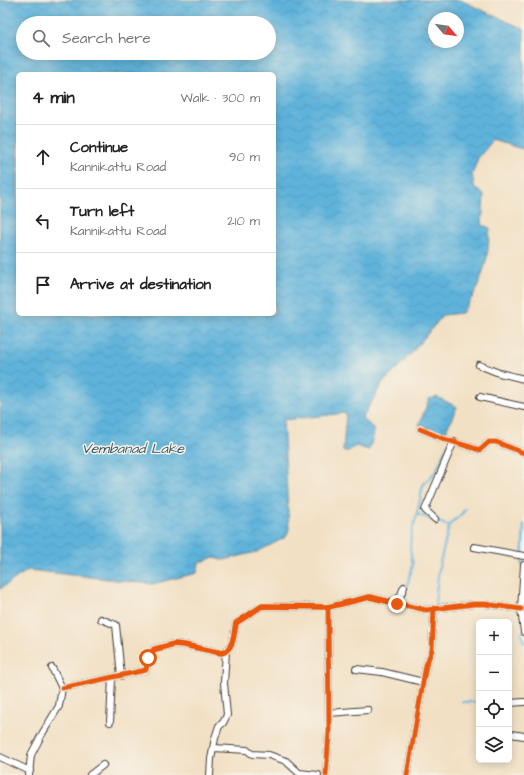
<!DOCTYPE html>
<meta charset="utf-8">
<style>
:root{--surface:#fff;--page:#f6f6f6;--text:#222;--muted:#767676;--line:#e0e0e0}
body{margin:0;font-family:"Architects Daughter",sans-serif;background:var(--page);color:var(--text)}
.controls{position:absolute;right:12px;bottom:12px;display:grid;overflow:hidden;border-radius:6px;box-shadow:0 2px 10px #0003}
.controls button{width:36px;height:36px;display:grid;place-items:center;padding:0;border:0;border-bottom:1px solid var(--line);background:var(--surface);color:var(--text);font:20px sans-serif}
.compass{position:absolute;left:428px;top:12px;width:36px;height:36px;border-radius:50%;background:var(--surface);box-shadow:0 2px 10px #0003;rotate:119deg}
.stop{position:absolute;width:12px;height:12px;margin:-9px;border:3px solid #ea580c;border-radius:50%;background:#fff}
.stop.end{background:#ea580c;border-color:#fff;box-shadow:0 1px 4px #0008}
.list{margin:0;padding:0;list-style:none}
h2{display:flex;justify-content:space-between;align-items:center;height:52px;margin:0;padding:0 16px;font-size:17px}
h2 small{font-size:13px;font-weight:400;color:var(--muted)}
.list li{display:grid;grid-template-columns:26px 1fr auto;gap:12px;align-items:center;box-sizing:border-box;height:64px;padding:0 16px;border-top:1px solid var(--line)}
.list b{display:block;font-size:15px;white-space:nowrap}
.list p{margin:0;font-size:13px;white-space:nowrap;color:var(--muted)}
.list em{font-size:13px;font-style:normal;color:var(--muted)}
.icon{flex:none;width:22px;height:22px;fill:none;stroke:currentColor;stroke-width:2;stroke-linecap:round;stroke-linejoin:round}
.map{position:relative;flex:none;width:524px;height:775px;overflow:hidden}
.search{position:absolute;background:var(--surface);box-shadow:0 2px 10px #0003;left:16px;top:16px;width:260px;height:44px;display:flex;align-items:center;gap:10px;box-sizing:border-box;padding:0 14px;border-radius:22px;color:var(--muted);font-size:15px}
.panel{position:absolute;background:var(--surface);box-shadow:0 2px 10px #0003;left:16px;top:72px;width:260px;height:244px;border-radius:6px}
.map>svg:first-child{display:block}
.water{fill:url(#water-waves);stroke:#3e687c;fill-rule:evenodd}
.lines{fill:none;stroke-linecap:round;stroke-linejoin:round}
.stream{stroke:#5fb3db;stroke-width:2}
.minor-casing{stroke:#3c3935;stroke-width:8}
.minor{stroke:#fff;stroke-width:6}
.cycleway-casing{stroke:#f7f3e8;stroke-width:8}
.cycleway{stroke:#e8590c;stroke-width:5}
.route{stroke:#ea580c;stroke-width:5}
.labels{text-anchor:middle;stroke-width:3;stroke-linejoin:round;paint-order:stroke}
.water-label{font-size:14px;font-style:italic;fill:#375868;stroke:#f7f3e8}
</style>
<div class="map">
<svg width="524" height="775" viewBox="0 0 524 775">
<defs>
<pattern id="water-waves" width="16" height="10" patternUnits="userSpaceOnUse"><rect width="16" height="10" fill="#5fb3db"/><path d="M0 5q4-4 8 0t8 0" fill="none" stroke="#5299bb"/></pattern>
</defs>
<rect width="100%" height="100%" fill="#f7f3e8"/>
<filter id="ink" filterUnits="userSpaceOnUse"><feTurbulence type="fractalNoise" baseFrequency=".025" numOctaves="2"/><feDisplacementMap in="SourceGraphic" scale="8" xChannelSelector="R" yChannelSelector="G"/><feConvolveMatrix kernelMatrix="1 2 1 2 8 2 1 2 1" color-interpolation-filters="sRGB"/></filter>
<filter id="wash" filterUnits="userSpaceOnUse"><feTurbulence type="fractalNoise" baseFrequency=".012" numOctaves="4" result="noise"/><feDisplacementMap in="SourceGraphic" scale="16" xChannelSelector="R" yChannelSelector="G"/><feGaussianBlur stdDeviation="0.9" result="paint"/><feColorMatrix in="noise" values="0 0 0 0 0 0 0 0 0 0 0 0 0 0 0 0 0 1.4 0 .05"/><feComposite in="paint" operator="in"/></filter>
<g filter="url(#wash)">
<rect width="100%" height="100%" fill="#f2e0c4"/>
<g class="water">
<path d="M 0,0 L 460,0 L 524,29 L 524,148 L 522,149 L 493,140 L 478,158 L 472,175 L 475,189 L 484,194 L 482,225 L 490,228 L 487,257 L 482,275 L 476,291 L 462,313 L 443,315 L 409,356 L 382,384 L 362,418 L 373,428 L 374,434 L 369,450 L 356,446 L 348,451 L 343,451 L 346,413 L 283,420 L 289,529 L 286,537 L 257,552 L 223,560 L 214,557 L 199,563 L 197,573 L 152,584 L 28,570 L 0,589 ZM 434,18 L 458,18 L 458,42 L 434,42 ZM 23,23 L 269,23 L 269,53 L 23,53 ZM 18,74 L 274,74 L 274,314 L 18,314 Z"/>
<path d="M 437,397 L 457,407 L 445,433 L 419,425 L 429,399 Z"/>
</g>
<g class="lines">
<g class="stream">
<path d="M 450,442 L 443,454 L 442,458 L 436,471 L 423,485 L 417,514 L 449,526 C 454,518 460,519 465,509"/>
<path d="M 522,565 L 524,524"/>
<path d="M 402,603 L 413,565 L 410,549 L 411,535 L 417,514"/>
<path d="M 445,605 L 436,605 L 435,602 L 439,567 L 449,526"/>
<path d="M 521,633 L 524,643"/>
<path d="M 462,702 L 479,702"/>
</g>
</g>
</g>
<g filter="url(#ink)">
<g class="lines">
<g class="minor-casing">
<g id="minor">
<path d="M 479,365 L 499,373 L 524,379"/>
<path d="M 480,397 L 524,407"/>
<path d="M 420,429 L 444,439 L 480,450 L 489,442 L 496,442 L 524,453"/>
<path d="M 435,519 L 425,510 L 454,441"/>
<path d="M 474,547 L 524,556"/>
<path d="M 524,565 L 521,609 L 524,632"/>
<path d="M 397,604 L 404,587"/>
<path d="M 101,619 L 116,625 L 121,676"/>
<path d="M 356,669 L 382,672 L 423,682"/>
<path d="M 62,688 L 146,670 L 148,658 L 154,649 L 174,644 L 184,645 L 222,653 C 234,649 234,633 236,623 L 262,606 L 328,607 L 370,597 L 426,610 L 474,604 L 485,604 L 521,609"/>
<path d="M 509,703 L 524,702"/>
<path d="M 329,713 L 368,710"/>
<path d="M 110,722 L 112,678"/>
<path d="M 511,734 L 524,736"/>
<path d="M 214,748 L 247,750 L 252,754 L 269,755 L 286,761 L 299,773 L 318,775"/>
<path d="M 0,757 L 30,771"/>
<path d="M 29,775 L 31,755 L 42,734 L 59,706 L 62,688 L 52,668"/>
<path d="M 90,775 L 103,765"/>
<path d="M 210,775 L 211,759 L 215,738 L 219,726 L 223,723 L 227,715 L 224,683 L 226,651"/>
<path d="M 326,775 L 329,732 L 328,607"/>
<path d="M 407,775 L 426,665 L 432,650 L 434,608"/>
</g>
</g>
<use href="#minor" class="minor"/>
<g class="cycleway-casing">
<g id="cycleway">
<path d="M 420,429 L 444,439 L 480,450 L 489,442 L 496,442 L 524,453"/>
<path d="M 62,688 L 146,670 L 148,658 L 154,649 L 174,644 L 184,645 L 222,653 C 234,649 234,633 236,623 L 262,606 L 328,607 L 370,597 L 426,610 L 474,604 L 485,604 L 521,609"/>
<path d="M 326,775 L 329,732 L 328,607"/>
<path d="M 407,775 L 426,665 L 432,650 L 434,608"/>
</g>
</g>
<use href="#cycleway" class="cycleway"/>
</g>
</g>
<g class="lines" filter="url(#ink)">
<path class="route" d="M 148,658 L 154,650 L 174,644 L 184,645 L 222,653 C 234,649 234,633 236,623 L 262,606 L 328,607 L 370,597 L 397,604"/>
</g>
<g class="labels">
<g class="water-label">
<text x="133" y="453">Vembanad Lake</text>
</g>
</g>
</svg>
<div class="controls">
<button>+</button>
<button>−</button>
<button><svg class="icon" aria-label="locate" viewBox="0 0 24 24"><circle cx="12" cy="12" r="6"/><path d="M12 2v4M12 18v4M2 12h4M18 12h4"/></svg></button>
<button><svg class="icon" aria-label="layers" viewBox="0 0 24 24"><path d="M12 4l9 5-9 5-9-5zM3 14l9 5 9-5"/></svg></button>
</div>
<svg class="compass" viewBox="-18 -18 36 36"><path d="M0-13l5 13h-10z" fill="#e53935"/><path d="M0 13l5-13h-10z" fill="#767676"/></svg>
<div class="stop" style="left:148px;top:658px"></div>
<div class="stop end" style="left:397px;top:604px"></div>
<div class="search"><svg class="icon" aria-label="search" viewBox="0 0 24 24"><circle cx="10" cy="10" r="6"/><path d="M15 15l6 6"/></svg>Search here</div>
<section class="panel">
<h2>4 min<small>Walk · 300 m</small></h2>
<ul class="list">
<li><svg class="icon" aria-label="ahead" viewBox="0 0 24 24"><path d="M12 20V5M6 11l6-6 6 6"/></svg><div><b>Continue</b><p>Kannikattu Road</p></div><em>90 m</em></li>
<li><svg class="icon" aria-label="left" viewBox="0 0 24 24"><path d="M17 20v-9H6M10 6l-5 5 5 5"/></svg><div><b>Turn left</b><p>Kannikattu Road</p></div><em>210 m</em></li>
<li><svg class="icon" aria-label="arrive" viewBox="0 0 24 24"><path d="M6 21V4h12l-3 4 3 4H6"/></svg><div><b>Arrive at destination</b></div></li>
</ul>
</section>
</div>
